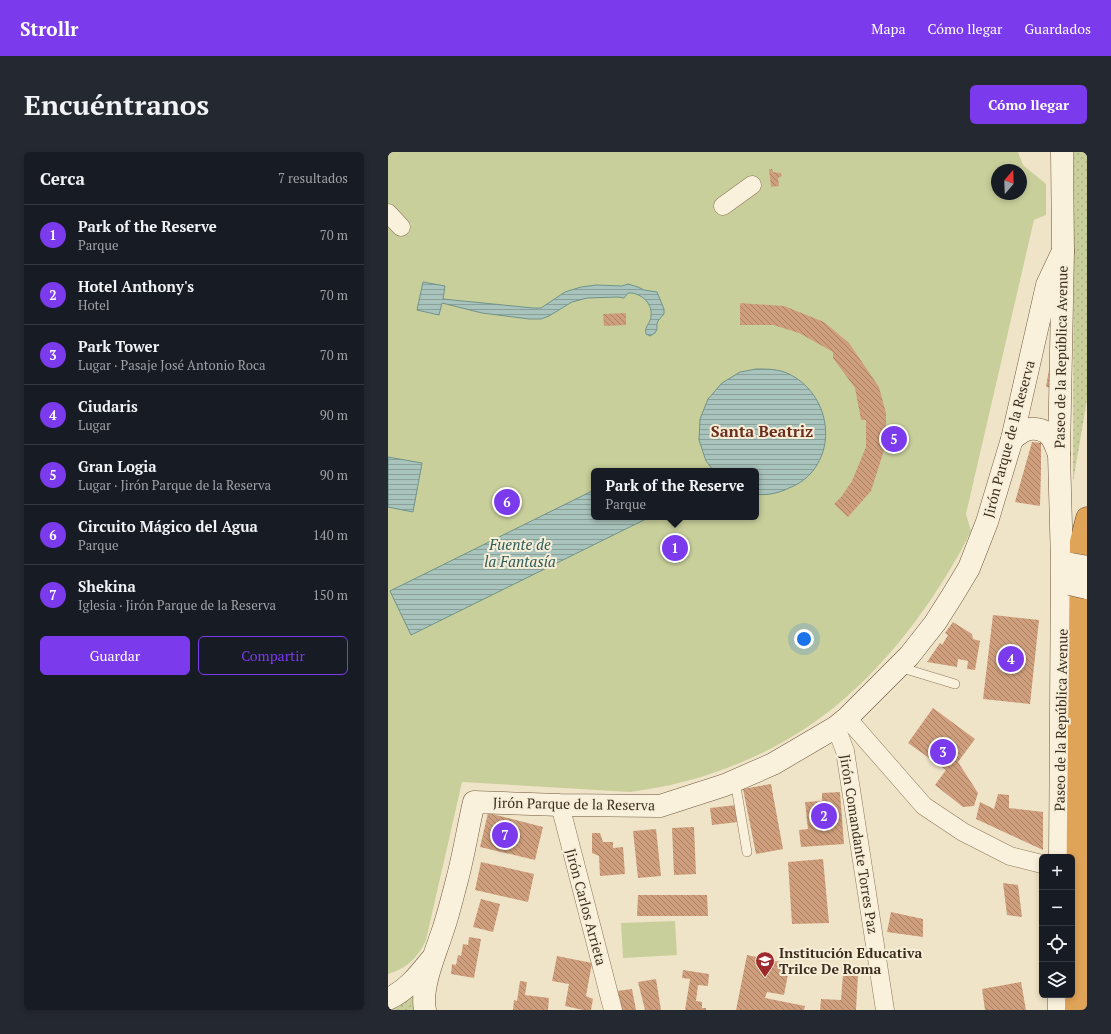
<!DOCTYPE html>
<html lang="es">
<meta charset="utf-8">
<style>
:root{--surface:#171b24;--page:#242831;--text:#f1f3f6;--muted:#9ea1a6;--line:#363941;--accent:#7c3aed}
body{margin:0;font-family:"PT Serif",serif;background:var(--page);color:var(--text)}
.controls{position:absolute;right:12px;bottom:12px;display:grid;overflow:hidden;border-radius:6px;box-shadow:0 2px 6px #0003}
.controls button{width:36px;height:36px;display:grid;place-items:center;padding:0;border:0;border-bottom:1px solid var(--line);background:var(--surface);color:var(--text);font:20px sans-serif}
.compass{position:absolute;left:603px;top:12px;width:36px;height:36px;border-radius:50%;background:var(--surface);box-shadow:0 2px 6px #0003;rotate:19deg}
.you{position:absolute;left:416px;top:487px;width:14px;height:14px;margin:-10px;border:3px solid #fff;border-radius:50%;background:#1a73e8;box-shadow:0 0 0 6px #1a73e833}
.badge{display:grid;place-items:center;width:26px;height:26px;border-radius:50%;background:var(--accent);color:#fff;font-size:13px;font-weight:700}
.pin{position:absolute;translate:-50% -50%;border:2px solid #fff;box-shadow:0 1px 4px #0006}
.popup{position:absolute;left:203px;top:316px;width:168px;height:52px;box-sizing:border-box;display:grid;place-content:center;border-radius:6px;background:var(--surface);filter:drop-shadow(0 1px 3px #0005);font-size:13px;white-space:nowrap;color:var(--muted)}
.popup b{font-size:15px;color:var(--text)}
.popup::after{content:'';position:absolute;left:50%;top:100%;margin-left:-8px;border:8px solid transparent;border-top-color:var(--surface)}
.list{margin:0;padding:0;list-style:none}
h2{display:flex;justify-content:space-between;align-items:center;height:52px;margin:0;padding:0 16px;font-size:17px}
h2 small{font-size:13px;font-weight:400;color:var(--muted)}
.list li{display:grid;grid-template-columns:26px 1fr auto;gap:12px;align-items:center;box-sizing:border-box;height:60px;padding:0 16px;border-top:1px solid var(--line)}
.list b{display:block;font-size:15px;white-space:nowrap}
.list p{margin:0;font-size:13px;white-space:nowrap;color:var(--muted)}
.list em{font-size:13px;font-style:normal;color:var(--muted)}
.actions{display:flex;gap:8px;padding:12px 16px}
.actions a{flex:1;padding:9px 0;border:1px solid var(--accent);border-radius:6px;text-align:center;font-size:14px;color:var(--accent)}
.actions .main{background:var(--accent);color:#fff}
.icon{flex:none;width:22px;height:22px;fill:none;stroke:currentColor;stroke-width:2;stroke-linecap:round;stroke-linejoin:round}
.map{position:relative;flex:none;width:699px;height:858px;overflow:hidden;border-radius:6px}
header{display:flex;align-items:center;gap:24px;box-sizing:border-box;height:56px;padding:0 20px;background:var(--accent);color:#fff}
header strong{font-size:19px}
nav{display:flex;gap:22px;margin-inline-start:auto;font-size:14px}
.intro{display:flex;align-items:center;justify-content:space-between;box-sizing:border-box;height:96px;padding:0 24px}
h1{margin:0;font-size:28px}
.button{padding:10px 18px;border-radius:6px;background:var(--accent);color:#fff;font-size:14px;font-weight:700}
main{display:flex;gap:24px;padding:0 24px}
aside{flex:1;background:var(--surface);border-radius:6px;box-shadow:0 2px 6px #0003}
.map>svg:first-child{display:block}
.grass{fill:url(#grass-dots)}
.green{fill:#c9cf9b;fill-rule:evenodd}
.water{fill:url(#water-rules);stroke:#6f938a}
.building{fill:url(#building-back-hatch)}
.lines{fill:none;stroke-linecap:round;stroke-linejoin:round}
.lane-casing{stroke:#8d765c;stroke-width:10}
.street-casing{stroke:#8d765c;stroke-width:19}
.secondary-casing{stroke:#6f573f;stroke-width:23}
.highway-casing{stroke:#5b4430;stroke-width:23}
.lane{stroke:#faf1dc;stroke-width:9}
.street{stroke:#faf1dc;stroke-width:18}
.secondary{stroke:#faf1dc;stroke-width:22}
.highway{stroke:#e0a458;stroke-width:22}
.secondary-bridge-casing{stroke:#6f573f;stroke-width:23;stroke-linecap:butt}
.secondary-bridge{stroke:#faf1dc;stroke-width:22}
.labels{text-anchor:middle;stroke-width:4;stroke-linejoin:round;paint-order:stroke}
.street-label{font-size:14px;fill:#3d2e20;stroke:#f7eed8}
.poi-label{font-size:14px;font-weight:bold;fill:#3d2e20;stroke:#f7eed8;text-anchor:start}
.water-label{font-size:15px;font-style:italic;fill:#2f5d5a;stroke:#f7eed8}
.quarter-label{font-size:16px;font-weight:bold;fill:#6b2e1e;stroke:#f7eed8}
</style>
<header>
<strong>Strollr</strong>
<nav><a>Mapa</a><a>Cómo llegar</a><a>Guardados</a></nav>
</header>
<div class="intro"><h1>Encuéntranos</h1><a class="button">Cómo llegar</a></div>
<main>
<aside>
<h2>Cerca<small>7 resultados</small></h2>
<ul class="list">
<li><span class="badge">1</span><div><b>Park of the Reserve</b><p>Parque</p></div><em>70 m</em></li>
<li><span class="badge">2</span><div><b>Hotel Anthony's</b><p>Hotel</p></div><em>70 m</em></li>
<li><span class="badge">3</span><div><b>Park Tower</b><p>Lugar · Pasaje José Antonio Roca</p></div><em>70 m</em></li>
<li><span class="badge">4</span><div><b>Ciudaris</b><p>Lugar</p></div><em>90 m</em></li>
<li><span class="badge">5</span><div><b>Gran Logia</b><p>Lugar · Jirón Parque de la Reserva</p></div><em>90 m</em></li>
<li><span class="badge">6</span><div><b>Circuito Mágico del Agua</b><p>Parque</p></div><em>140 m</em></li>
<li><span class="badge">7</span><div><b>Shekina</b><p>Iglesia · Jirón Parque de la Reserva</p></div><em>150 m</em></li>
</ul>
<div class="actions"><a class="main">Guardar</a><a>Compartir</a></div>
</aside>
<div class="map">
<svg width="699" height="858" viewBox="0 0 699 858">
<defs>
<pattern id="grass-dots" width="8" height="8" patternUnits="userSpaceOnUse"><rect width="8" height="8" fill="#c9cf9b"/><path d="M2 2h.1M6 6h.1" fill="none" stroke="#aeb285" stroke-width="1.8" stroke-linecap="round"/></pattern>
<pattern id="water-rules" width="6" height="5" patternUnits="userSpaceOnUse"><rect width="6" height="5" fill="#a9c4bc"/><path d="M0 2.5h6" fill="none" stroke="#8ba098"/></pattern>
<pattern id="building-back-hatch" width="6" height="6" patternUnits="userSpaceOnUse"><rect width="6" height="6" fill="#cf9f7d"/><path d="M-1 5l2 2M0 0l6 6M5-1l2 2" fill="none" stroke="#a98266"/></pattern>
</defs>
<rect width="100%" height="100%" fill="#f0e4c8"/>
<g class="grass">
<path d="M 686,0 L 699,0 L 699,248 L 685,330 Z"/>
<path d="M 34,830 L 27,858 L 0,858 L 0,851 Z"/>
</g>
<g class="green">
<path d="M 0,0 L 630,0 L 635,13 L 658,32 L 658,63 L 646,68 L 578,362 L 583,379 C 577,391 571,403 564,414 C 536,462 498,511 456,547 C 417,581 371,606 322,622 C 296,631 269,636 242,640 L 74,630 L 38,788 C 30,806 18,817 0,822 ZM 609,18 L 633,18 L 633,42 L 609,42 ZM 206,319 L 368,319 L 368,365 L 206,365 Z"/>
<path d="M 287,769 L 289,803 L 235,806 L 233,771 Z"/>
</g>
<g class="water">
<path d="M 35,130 L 57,134 L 55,147 L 145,156 L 153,156 L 177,140 L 193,135 L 208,133 L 234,134 L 240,132 L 250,135 L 256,138 L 269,140 L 276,157 L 276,162 L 270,169 L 269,172 L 269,177 L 267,181 L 262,184 L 258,182 C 256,174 263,171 263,164 C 265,151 252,140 240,141 L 236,146 L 230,145 L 199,146 L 184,150 L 161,164 L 153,167 L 141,167 L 94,161 L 54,151 L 51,163 L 29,158 Z"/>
<path d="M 368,217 C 380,217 391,217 401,222 C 438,240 450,290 423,321 C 417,328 409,333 401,336 C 391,341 379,344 368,342 L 368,319 L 326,319 L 318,309 L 311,288 L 312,267 L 320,247 L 334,231 L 352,220 Z"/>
<path d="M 0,305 L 34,311 L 25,360 L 0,355 Z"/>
<path d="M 206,338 L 206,365 L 262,365 L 23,483 L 2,439 Z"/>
</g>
<g class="building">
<path d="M 381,17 L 384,17 L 385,20 L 393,21 L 394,24 L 390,26 L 391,34 L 383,35 Z"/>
<path d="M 352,151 L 396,154 L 436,170 L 461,191 L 491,235 L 498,261 L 498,292 L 483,339 L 460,365 L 446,352 L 453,345 L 464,329 L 478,295 L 478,268 L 473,268 L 467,236 L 445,206 L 445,200 L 411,181 L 385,173 L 352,173 Z"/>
<path d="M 238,161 L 238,173 L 216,174 L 215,162 Z"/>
<path d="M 662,212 L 670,213 L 666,236 L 658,235 Z"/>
<path d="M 644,290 L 653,291 L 653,318 L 652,354 L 627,350 Z"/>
<path d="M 605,463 L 651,468 L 642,552 L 595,547 Z"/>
<path d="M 565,470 L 584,482 L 585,487 L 592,489 L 587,518 L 579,517 L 580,509 L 570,507 L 569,515 L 539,510 L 552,491 L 554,493 L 560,483 L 557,481 Z"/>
<path d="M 545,556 L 587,587 L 570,610 L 590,641 L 586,654 L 575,655 L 547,633 L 558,618 L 520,591 Z"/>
<path d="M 383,632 L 395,697 L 368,702 L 355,637 Z"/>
<path d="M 452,640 L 456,692 L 413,695 L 411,678 L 420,677 L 417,650 L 434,649 L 434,641 Z"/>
<path d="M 610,642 L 621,643 L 621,656 L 655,660 L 655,698 L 588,667 L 592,650 L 606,657 Z"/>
<path d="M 348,653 L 350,670 L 324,673 L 322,656 Z"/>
<path d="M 100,661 L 155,675 L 147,708 L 92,695 Z"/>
<path d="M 306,675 L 308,722 L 286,723 L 284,676 Z"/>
<path d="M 268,677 L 273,724 L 250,726 L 245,679 Z"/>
<path d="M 204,681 L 212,681 L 215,690 L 225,690 L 225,696 L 235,695 L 237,722 L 212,724 L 211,704 L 204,701 Z"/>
<path d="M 435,707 L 441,771 L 404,772 L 400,710 Z"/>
<path d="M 93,710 L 146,722 L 140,750 L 87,738 Z"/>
<path d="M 615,731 L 630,733 L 634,765 L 619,763 Z"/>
<path d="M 250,743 L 319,743 L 320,764 L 249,764 Z"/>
<path d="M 93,747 L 112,752 L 105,780 L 85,775 Z"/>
<path d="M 503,760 L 535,767 L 535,785 L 499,780 Z"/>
<path d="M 81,785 L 93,787 L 86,826 L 63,822 L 64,812 L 68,813 L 70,803 L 73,804 L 75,792 L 80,793 Z"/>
<path d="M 359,803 L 402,812 L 396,843 L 379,840 L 377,846 L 417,854 L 416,858 L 348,858 Z"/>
<path d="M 169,804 L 204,811 L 198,844 L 205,847 L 203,858 L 195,858 L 177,854 L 181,832 L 164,829 Z"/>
<path d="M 295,818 L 321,822 L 320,834 L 310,833 L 308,849 L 314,850 L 314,856 L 318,856 L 318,858 L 297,858 L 302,827 L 294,826 Z"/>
<path d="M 455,822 L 470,823 L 468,858 L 432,858 L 433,847 L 453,848 Z"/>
<path d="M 268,827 L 273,858 L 257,858 L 250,830 Z"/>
<path d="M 132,829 L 139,830 L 137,843 L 161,846 L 160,858 L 125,858 L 126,848 L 129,849 Z"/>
<path d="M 633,830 L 638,858 L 597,858 L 594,837 Z"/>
<path d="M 244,837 L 248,858 L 232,858 L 229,839 Z"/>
</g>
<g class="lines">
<g class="lane-casing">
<g id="lane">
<path d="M 511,515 L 567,532"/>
<path d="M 347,629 L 359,700"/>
</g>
</g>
<g class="street-casing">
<g id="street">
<path d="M 335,54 L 364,33"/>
<path d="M 0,61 L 13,75"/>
<path d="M 459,566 L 536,654 L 575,680 L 622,704 L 654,712"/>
<path d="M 448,575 L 457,599 L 497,858"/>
<path d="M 172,653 L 225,858"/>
</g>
</g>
<g class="secondary-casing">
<g id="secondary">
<path d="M 624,287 C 633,280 640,274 653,278 C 655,279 659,280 661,283 C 666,287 668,296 671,302"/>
<path d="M 672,705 L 674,410 L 671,302 L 675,99 L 674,0"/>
<path d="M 0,847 C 18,839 30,824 42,809"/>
<path d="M 37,858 C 32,834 49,798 56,775 C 61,760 65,743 69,728 C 76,702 80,675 86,650 L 172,653 L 272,654 L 337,633 L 385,612 L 448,575 L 459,566 L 521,504 L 547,471 L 566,441 L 581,416 L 599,370 L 624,287 L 659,133 L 675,99"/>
<path d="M 671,858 L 671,843"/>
</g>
</g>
<g class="highway-casing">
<path id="highway" d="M 688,858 L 693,390 L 699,366"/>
</g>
<use href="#lane" class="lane"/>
<use href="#street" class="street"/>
<use href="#secondary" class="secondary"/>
<use href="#highway" class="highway"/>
<g class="secondary-bridge-casing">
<g id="secondary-bridge">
<path d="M 683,412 L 699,415"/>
<path d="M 682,432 L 699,436"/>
</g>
</g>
<use href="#secondary-bridge" class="secondary-bridge"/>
</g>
<defs>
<g id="school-pin" transform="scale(1)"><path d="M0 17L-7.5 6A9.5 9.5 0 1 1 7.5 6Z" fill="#9e2a2b" stroke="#f7eed8"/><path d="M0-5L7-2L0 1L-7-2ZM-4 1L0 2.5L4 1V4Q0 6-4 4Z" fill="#fff"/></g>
</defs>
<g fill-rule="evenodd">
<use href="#school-pin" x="377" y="809"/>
</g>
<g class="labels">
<g class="street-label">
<text transform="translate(673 205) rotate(-89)" y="5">Paseo de la República Avenue</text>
<text transform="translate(621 287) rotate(-75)" y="5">Jirón Parque de la Reserva</text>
<text transform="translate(673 568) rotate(-89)" y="5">Paseo de la República Avenue</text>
<text transform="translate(186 652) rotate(1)" y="5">Jirón Parque de la Reserva</text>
<text transform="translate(471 692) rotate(81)" y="5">Jirón Comandante Torres Paz</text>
<text transform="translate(198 755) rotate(75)" y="5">Jirón Carlos Arrieta</text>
</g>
<g class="poi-label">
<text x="391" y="806">Institución Educativa<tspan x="391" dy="16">Trilce De Roma</tspan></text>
</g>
<g class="water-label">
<text x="132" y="398">Fuente de<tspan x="132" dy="17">la Fantasía</tspan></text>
</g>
<g class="quarter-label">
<text x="374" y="285">Santa Beatriz</text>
</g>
</g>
</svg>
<div class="controls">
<button>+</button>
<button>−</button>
<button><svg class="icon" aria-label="locate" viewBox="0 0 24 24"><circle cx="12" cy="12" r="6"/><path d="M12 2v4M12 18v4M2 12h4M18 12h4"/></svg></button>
<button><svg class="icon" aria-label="layers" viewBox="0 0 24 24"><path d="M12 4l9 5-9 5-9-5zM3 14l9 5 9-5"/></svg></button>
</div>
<svg class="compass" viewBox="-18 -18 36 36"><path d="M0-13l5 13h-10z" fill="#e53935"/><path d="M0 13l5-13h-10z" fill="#9ea1a6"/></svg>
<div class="you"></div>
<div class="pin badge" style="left:287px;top:396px">1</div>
<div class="popup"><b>Park of the Reserve</b>Parque</div>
<div class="pin badge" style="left:436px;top:664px">2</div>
<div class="pin badge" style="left:555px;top:600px">3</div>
<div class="pin badge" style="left:623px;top:507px">4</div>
<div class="pin badge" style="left:506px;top:287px">5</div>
<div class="pin badge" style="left:119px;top:350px">6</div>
<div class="pin badge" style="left:117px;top:683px">7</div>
</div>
</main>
